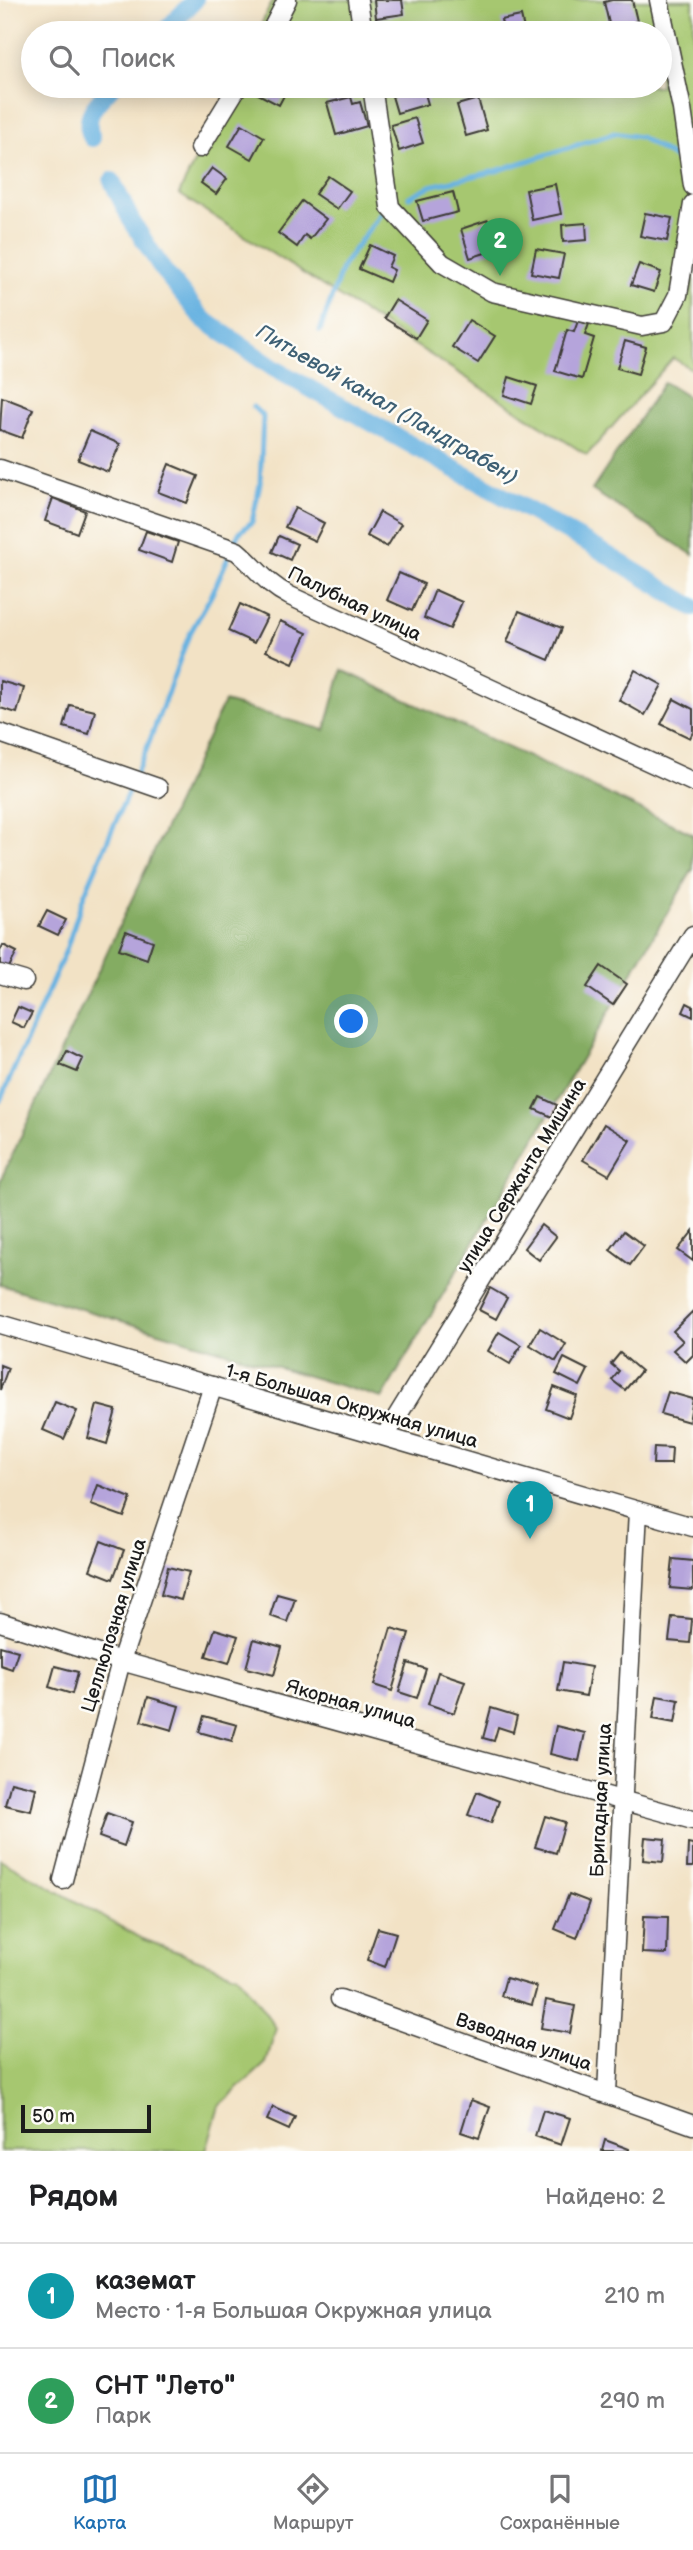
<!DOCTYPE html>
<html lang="ru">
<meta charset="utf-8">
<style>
:root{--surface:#fff;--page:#f6f6f6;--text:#202124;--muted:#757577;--line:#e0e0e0;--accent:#1f6fb2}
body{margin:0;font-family:"Balsamiq Sans",sans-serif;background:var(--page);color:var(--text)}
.scale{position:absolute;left:21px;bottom:18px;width:130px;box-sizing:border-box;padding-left:7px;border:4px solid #1c1c1c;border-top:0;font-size:19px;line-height:24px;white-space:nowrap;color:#1c1c1c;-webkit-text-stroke:5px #fdfcf7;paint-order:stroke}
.you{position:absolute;left:352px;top:1022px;width:24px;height:24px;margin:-18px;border:5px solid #fff;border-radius:50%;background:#1a73e8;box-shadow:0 0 0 10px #1a73e833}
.badge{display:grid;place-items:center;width:46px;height:46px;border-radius:50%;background:var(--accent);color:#fff;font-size:23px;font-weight:700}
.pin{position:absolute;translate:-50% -58px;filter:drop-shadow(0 2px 4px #0008)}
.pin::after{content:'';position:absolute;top:37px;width:24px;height:21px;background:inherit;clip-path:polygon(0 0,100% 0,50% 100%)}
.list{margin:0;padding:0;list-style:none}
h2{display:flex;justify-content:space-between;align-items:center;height:91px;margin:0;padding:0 28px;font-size:30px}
h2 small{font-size:23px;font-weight:400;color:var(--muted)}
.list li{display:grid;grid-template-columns:46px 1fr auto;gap:21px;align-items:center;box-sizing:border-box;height:105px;padding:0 28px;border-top:2px solid var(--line)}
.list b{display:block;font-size:26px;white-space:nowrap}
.list p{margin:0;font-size:23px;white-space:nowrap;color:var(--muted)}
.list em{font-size:23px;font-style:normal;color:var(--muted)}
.icon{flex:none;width:38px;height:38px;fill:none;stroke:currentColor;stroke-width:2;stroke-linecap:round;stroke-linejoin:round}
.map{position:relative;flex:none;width:693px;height:2151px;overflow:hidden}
.search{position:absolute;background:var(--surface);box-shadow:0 4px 18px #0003;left:21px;right:21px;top:21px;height:77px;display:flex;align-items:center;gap:18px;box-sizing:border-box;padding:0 24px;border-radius:38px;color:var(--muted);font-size:26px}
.sheet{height:301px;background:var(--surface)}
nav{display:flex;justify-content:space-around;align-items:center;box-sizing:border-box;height:98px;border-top:2px solid var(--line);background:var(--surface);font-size:19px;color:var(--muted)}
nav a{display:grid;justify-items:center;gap:4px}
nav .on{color:var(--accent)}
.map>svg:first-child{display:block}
.green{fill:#a6c770;stroke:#617246;stroke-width:2}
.forest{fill:#84ac62;stroke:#50643f;stroke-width:2}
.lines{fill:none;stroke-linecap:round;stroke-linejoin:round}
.stream{stroke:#68b2e1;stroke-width:5}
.canal{stroke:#68b2e1;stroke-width:18}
.building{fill:#b5a4db}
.minor-casing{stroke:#3c3a35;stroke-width:21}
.minor{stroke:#fff;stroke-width:18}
.labels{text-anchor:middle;stroke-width:5;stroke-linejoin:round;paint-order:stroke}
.street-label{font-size:19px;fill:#1c1c1c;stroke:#fdfcf7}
.water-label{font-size:21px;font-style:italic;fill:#3e6075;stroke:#fdfcf7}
</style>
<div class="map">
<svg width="693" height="2151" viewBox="0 0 693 2151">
<rect width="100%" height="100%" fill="#fdfcf7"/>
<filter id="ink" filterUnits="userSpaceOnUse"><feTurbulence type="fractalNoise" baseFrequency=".0143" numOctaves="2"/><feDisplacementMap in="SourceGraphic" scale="14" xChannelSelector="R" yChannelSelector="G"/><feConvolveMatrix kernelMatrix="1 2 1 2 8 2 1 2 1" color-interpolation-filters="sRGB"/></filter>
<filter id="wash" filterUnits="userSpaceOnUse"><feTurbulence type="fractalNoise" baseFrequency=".00686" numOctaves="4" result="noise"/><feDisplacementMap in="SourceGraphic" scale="28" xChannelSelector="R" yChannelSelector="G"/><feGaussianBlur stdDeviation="1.57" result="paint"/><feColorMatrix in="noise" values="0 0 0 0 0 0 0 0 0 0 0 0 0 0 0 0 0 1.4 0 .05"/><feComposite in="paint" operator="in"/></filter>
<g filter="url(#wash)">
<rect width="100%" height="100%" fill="#f2e2c5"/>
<g class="green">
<path d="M 273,0 L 693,0 L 693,370 L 673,358 L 587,455 L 179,194 L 231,86 L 660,86 L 660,33 L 257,33 Z"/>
<path d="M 0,1859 L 143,1939 L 238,1975 L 276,2028 L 266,2063 L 219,2106 L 206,2151 L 0,2151 Z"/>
</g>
<g class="forest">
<path d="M 664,382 L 693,400 L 693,555 L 592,490 Z"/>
<path d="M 342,670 L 693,834 L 693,869 L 382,1398 L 0,1285 L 0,1181 L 224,702 L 325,730 Z"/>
</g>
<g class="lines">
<g class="stream">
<path d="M 409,197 L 430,186 L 496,171 L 614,133 L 640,137 L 679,161"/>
<path d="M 320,331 L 343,265 L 381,213"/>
<path d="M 0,1101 L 66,950 L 83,898 L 147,748 L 189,635 L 212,594 L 239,533 L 252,522 L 260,484 L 263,416 L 253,407"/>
</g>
<g class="canal">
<path d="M 163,33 L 195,0"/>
<path d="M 92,138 C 81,116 99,100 113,86"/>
<path d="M 112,181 L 131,220 L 163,270 L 203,319 L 275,369 L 598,549 L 693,607"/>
</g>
</g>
<g id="blocks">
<g class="building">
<path d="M 374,0 L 402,0 L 404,14 L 376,18 Z"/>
<path d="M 612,0 L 632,0 L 637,21 L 610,28 L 604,2 Z"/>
<path d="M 521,16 L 525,33 L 504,33 L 501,20 Z"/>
<path d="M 298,24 L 317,33 L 294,33 Z"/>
<path d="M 258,86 L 289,86 L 279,105 L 254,92 Z"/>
<path d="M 547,86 L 574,86 L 574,87 L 549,94 Z"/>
<path d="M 423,87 L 428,104 L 397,113 L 392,96 Z"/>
<path d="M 351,97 L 353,104 L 360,102 L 367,126 L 336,135 L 327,103 Z"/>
<path d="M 478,99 L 487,130 L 466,136 L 457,105 Z"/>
<path d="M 415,118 L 423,143 L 399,151 L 391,125 Z"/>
<path d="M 242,124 L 264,137 L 252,159 L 229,146 Z"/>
<path d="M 212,168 L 227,179 L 216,194 L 201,183 Z"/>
<path d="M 328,176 L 350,191 L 337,209 L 315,194 Z"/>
<path d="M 555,184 L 561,214 L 532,220 L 526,190 Z"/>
<path d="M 453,192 L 458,212 L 423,221 L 417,201 Z"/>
<path d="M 302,201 L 326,219 L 310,239 L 305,235 L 297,247 L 278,233 Z"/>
<path d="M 645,213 L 672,218 L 667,241 L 640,236 Z"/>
<path d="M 488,220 L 497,249 L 470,258 L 461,229 Z"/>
<path d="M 586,223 L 587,240 L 563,242 L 562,225 Z"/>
<path d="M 370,245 L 393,256 L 388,267 L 394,270 L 389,282 L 359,269 Z"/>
<path d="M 536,249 L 564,254 L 559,278 L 531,273 Z"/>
<path d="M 639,264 L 661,272 L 654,292 L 631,285 Z"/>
<path d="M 395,300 L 427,320 L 416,338 L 384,318 Z"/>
<path d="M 469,320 L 495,336 L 478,363 L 452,347 Z"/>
<path d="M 578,321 L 589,324 L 585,335 L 594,338 L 582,379 L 555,371 L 567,330 L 574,332 Z"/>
<path d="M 625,341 L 646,347 L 638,374 L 617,368 Z"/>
<path d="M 509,377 L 537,386 L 531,404 L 504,395 Z"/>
<path d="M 2,397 L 33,409 L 22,438 L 0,430 Z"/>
<path d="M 90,431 L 120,444 L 108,472 L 78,460 Z"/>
<path d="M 169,464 L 198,476 L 187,503 L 158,492 Z"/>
<path d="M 53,498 L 85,511 L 77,533 L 45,521 Z"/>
<path d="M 295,508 L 324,523 L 315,541 L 285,527 Z"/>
<path d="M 380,512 L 401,524 L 387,547 L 367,536 Z"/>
<path d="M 146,531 L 178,542 L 172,562 L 139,550 Z"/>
<path d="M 279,536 L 297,544 L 290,560 L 272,552 Z"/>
<path d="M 399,573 L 424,584 L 412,611 L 387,600 Z"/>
<path d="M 435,590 L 462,602 L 450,629 L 424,618 Z"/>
<path d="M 240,604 L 267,617 L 254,643 L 228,631 Z"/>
<path d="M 519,611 L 562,628 L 549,660 L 507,642 Z"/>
<path d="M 280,621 L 307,633 L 293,663 L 266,651 Z"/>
<path d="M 635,670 L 662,685 L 645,715 L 619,700 Z"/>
<path d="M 0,681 L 24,688 L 17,713 L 0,708 Z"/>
<path d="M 674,699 L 693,709 L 693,732 L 690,738 L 661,724 Z"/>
<path d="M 70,705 L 95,711 L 89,734 L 64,727 Z"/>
<path d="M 47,911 L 66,920 L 58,935 L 39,926 Z"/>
<path d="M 126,931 L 153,941 L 147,959 L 119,949 Z"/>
<path d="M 3,945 L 17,952 L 4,977 L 0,975 L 0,951 Z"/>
<path d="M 601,966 L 627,984 L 613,1005 L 587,987 Z"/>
<path d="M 687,1003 L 693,1006 L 693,1017 L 683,1012 Z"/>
<path d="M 18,1007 L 32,1013 L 24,1028 L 11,1022 Z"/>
<path d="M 67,1051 L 83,1059 L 77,1072 L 60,1065 Z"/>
<path d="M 540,1097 L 557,1105 L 552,1117 L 534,1109 Z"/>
<path d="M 604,1124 L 630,1140 L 609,1175 L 583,1160 Z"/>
<path d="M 541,1225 L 556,1237 L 539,1260 L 524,1248 Z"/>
<path d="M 624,1231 L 644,1246 L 630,1265 L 610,1250 Z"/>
<path d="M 693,1231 L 693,1261 L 678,1250 Z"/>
<path d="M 490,1288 L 507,1298 L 496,1319 L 479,1310 Z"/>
<path d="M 693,1311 L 693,1355 L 686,1362 L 673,1350 L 683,1341 L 673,1331 Z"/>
<path d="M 540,1328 L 566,1344 L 556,1361 L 530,1345 Z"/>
<path d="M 499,1332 L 521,1345 L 510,1364 L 488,1351 Z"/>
<path d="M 620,1353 L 641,1371 L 625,1390 L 612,1380 L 619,1371 L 611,1364 Z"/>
<path d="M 564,1358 L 588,1370 L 580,1386 L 556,1374 Z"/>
<path d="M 0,1365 L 8,1368 L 0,1390 Z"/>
<path d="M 554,1387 L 577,1396 L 569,1418 L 546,1409 Z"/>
<path d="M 668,1392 L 693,1399 L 689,1422 L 661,1414 Z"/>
<path d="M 55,1402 L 77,1411 L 64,1439 L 43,1430 Z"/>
<path d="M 97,1405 L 116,1410 L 107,1444 L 88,1438 Z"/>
<path d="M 654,1447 L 672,1448 L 671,1464 L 653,1464 Z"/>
<path d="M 98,1485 L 131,1498 L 124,1517 L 91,1505 Z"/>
<path d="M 101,1541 L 124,1550 L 113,1579 L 90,1570 Z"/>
<path d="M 673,1559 L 693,1561 L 693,1590 L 670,1588 Z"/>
<path d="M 168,1567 L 189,1572 L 181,1600 L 161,1595 Z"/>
<path d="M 277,1594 L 295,1599 L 287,1622 L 270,1616 Z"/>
<path d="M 672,1617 L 692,1619 L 690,1643 L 669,1641 Z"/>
<path d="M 391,1628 L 409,1633 L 392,1691 L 374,1685 Z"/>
<path d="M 215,1629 L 238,1636 L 229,1663 L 206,1656 Z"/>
<path d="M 254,1639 L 282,1647 L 274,1675 L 246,1668 Z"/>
<path d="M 0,1646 L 18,1651 L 12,1669 L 0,1665 Z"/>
<path d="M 563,1662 L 591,1667 L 586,1696 L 558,1691 Z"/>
<path d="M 408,1663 L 426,1669 L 417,1698 L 399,1692 Z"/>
<path d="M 55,1666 L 78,1672 L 72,1694 L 49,1687 Z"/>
<path d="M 438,1672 L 465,1681 L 454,1713 L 428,1704 Z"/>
<path d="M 657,1696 L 679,1700 L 675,1723 L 653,1719 Z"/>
<path d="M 148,1697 L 179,1706 L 172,1730 L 141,1721 Z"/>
<path d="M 491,1708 L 517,1716 L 513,1732 L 498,1727 L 494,1741 L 483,1738 Z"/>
<path d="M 204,1716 L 237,1725 L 232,1741 L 199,1732 Z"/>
<path d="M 556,1726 L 585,1733 L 579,1761 L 550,1754 Z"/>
<path d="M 11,1782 L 36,1788 L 31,1811 L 5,1805 Z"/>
<path d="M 477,1792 L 499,1801 L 491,1823 L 468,1815 Z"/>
<path d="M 107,1813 L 132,1822 L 124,1846 L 99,1837 Z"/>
<path d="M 545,1816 L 565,1822 L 556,1853 L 535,1847 Z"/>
<path d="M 645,1837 L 665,1839 L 663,1862 L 643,1860 Z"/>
<path d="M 688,1844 L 693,1845 L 693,1867 L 687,1867 Z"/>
<path d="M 569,1894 L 590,1902 L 577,1938 L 555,1929 Z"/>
<path d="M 644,1916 L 668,1917 L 667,1954 L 642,1953 Z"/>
<path d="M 378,1928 L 396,1933 L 385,1967 L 367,1960 Z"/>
<path d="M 506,1978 L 537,1987 L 532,2005 L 501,1996 Z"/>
<path d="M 546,2000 L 575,2006 L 570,2033 L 541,2028 Z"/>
<path d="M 471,2100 L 490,2107 L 479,2138 L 461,2132 Z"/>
<path d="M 273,2107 L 295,2117 L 289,2130 L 267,2120 Z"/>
<path d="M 543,2110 L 570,2118 L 561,2145 L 535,2136 Z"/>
<path d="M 605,2140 L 629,2149 L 629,2151 L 602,2151 Z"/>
</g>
</g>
</g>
<g filter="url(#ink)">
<use href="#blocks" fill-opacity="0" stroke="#3c3a35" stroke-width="2"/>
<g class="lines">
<g class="minor-casing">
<g id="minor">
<path d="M 358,0 L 363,33"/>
<path d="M 659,0 L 682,109 L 693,186"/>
<path d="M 270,33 L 287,0"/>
<path d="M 372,86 L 390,207 L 442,263 L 492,292 L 642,326 L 664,322 L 678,295 L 693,204"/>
<path d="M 200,148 L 238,86"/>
<path d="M 0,469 L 237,551 C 258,569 265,583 290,596 L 693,782"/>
<path d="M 0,733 L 158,788"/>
<path d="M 0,974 L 24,981"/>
<path d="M 0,1324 L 693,1527"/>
<path d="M 385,1436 L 693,935"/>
<path d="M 0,1622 L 121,1661 L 693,1820"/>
<path d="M 63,1880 L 121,1661 L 213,1386"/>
<path d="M 340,1999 L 693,2125"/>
<path d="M 607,2092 L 638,1511"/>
</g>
</g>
<use href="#minor" class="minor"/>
</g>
</g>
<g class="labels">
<g class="street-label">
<text transform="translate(355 603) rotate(26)" y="7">Палубная улица</text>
<text transform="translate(521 1175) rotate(-58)" y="7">улица Сержанта Мишина</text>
<text transform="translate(352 1405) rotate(16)" y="7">1-я Большая Окружная улица</text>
<text transform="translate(113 1625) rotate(-73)" y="7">Целлюлозная улица</text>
<text transform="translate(351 1703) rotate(16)" y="7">Якорная улица</text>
<text transform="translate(600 1800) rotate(-87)" y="7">Бригадная улица</text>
<text transform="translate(524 2041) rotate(19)" y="7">Взводная улица</text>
</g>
<g class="water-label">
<text transform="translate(387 404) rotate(30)" y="7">Питьевой канал (Ландграбен)</text>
</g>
</g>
</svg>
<div class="scale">50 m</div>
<div class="you"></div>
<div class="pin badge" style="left:530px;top:1539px;background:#0f9aa8">1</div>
<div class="pin badge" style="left:500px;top:276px;background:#2e9e5b">2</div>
<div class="search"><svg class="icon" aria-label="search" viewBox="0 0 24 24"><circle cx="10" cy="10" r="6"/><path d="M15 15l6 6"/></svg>Поиск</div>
</div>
<section class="sheet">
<h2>Рядом<small>Найдено: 2</small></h2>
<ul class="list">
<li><span class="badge" style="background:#0f9aa8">1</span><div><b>каземат</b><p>Место · 1-я Большая Окружная улица</p></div><em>210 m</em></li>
<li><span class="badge" style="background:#2e9e5b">2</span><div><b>СНТ &quot;Лето&quot;</b><p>Парк</p></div><em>290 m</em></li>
</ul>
</section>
<nav>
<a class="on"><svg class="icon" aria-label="map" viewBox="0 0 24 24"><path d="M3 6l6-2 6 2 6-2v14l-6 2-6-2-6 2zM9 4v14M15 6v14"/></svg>Карта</a>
<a><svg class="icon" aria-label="directions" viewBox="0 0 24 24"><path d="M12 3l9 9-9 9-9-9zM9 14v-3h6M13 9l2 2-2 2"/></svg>Маршрут</a>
<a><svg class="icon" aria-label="saved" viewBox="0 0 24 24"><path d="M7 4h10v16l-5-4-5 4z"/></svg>Сохранённые</a>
</nav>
